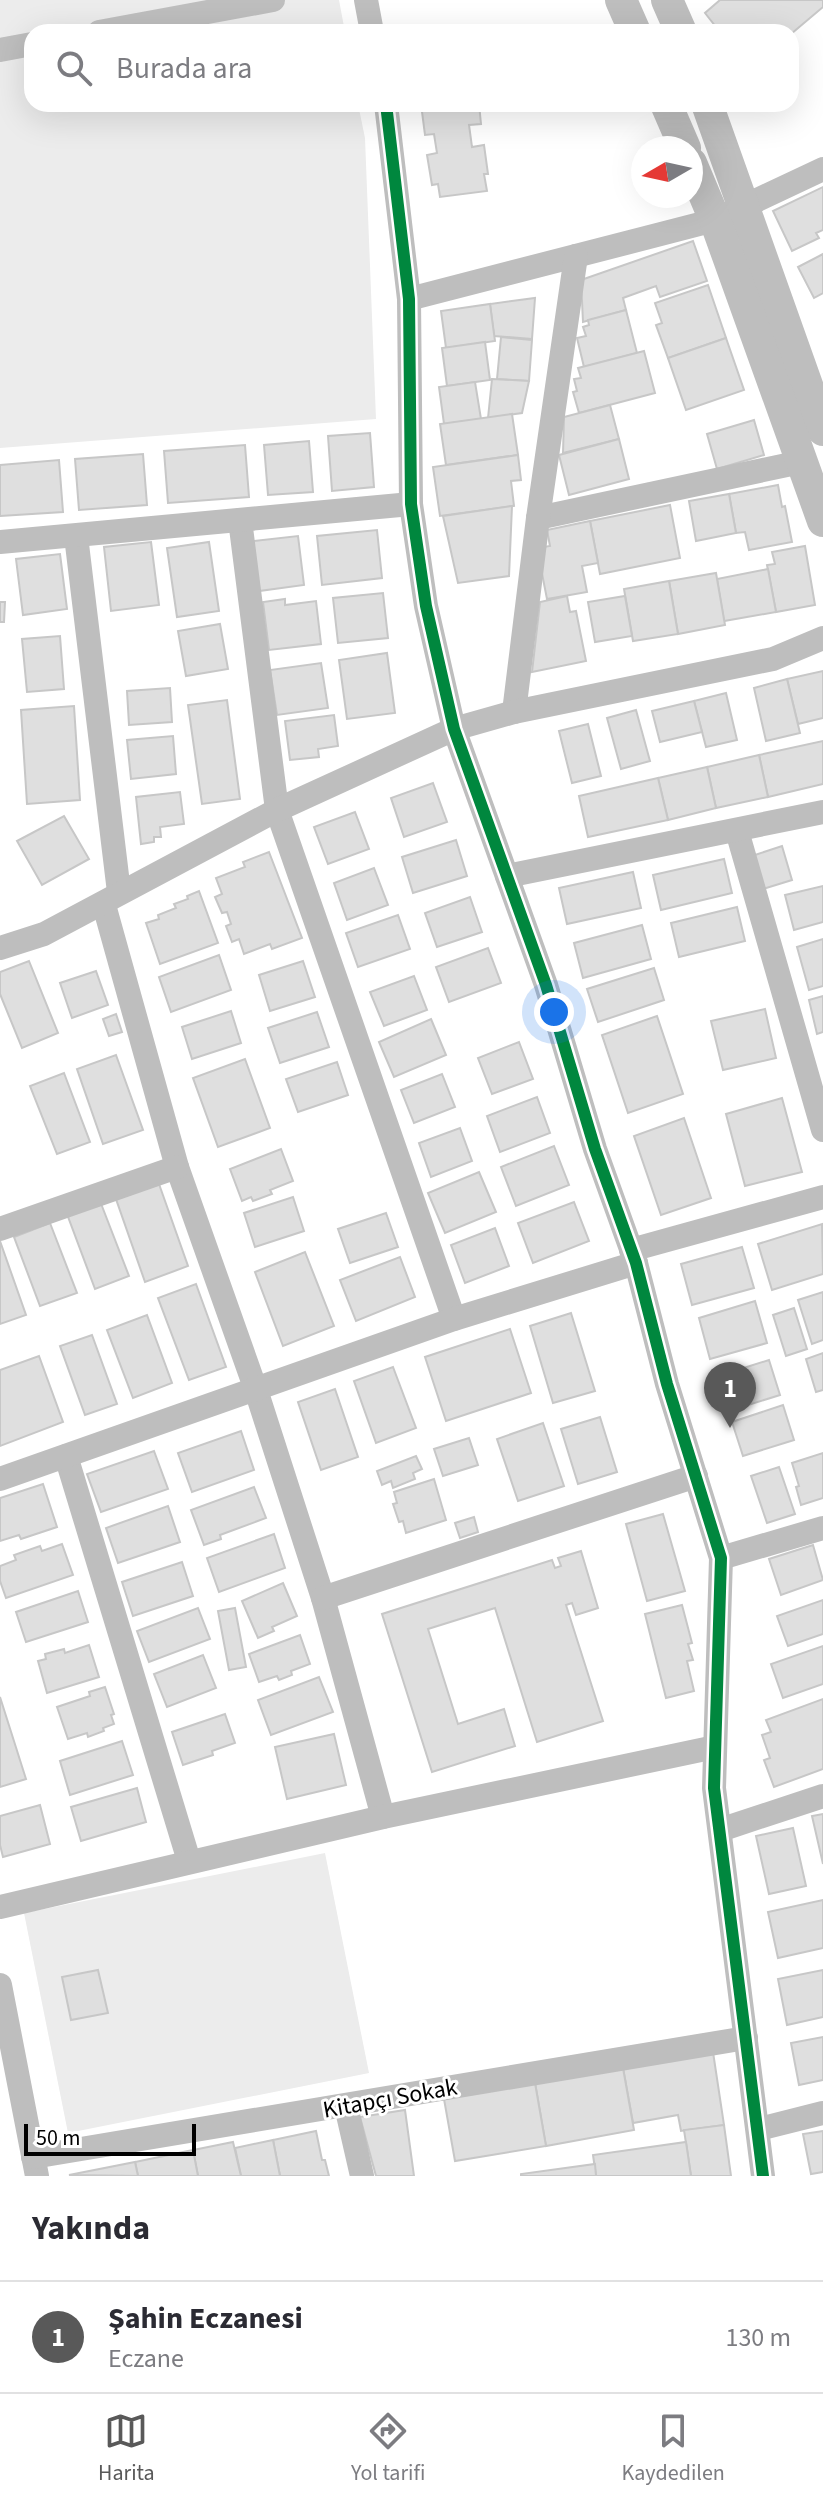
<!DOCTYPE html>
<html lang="tr">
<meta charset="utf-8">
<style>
:root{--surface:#fff;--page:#f7f7f7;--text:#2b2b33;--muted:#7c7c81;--line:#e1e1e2;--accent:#595959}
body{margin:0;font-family:"Source Sans 3",sans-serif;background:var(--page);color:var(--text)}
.compass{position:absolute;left:631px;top:136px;width:72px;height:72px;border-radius:50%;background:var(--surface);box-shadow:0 8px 32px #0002;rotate:261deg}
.scale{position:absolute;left:24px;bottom:20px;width:172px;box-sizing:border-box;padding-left:8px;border:4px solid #000;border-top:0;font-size:22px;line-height:28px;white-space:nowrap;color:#000;-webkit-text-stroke:6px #fff;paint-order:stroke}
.you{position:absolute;left:554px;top:1012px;width:28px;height:28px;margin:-20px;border:6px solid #fff;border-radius:50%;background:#1a73e8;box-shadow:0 0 0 12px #1a73e833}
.badge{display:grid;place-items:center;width:52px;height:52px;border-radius:50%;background:var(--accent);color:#fff;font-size:26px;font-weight:700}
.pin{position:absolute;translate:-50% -66px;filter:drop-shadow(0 2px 4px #0008)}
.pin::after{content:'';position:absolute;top:42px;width:28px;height:24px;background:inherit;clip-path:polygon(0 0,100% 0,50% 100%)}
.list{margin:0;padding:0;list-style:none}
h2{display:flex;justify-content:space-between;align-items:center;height:104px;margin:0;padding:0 32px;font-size:34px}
h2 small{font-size:26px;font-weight:400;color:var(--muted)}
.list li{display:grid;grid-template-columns:52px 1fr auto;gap:24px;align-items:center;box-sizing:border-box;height:112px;padding:0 32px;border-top:2px solid var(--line)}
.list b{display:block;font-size:30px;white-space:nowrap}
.list p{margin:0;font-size:26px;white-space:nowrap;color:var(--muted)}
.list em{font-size:26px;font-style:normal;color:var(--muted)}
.icon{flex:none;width:44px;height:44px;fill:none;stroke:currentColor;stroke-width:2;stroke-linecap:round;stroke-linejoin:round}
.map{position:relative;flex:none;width:823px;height:2176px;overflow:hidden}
.search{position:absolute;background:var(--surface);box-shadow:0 8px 32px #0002;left:24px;right:24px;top:24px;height:88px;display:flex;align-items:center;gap:20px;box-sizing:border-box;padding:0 28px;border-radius:24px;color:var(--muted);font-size:30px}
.sheet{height:216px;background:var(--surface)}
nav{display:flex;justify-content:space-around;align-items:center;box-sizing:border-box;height:112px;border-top:2px solid var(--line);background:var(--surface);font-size:22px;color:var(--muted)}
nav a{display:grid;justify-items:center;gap:4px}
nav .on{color:var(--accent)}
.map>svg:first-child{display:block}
.green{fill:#ececec}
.building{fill:#dfdfdf;stroke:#c7c7c7;stroke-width:2}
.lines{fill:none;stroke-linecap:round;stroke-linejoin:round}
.minor{stroke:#bebebe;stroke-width:24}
.tertiary{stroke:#bebebe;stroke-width:32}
.cycleway-casing{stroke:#fff;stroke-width:17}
.cycleway{stroke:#00873e;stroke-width:12}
.labels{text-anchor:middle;stroke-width:6;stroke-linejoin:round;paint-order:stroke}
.street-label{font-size:24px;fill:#000;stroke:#fff}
</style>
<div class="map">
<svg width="823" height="2176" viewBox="0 0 823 2176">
<rect width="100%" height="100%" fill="#fff"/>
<g class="green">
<path d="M 0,0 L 339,0 L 345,32 L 32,32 L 32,104 L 358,104 L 365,138 L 376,419 L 0,448 Z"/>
<path d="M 325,1853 L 369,2073 L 68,2133 L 24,1913 Z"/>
</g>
<g class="building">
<path d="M 720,0 L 823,0 L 823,7 L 791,34 L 720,32 L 705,13 Z"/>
<path d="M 421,104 L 479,104 L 481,124 L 469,125 L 472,147 L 484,145 L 488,174 L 484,174 L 487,191 L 440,197 L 438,184 L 432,185 L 427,155 L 437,153 L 434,134 L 425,135 Z"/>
<path d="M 823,187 L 823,230 L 816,233 L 819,238 L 792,251 L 773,211 Z"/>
<path d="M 693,241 L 707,281 L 660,297 L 656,286 L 623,298 L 626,310 L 583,322 L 581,280 Z"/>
<path d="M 823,254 L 823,293 L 814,298 L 798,267 Z"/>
<path d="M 708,285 L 726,338 L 668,358 L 656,325 L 662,323 L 655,303 Z"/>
<path d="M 535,298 L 532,339 L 494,336 L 490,304 Z"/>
<path d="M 490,304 L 495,341 L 446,348 L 441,311 Z"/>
<path d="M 626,310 L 637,353 L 584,367 L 577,338 L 586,336 L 583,327 L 589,325 L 588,320 Z"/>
<path d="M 501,337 L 532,340 L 529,381 L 497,379 Z"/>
<path d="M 726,338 L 744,390 L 686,410 L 668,358 Z"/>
<path d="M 485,342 L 490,380 L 447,386 L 442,348 Z"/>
<path d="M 644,351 L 655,393 L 579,413 L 573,392 L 577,391 L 574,379 L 581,378 L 578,368 Z"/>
<path d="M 492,379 L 529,381 L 522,413 L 488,418 Z"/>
<path d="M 475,382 L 481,419 L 444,424 L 439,387 Z"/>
<path d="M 610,405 L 619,439 L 563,453 L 564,417 Z"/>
<path d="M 512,414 L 518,455 L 446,465 L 440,424 Z"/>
<path d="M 754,420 L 764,455 L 717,469 L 707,434 Z"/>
<path d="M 370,433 L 374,487 L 332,491 L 328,436 Z"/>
<path d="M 619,439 L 629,479 L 569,495 L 559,455 Z"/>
<path d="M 309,441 L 313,492 L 268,495 L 264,445 Z"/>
<path d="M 245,445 L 249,497 L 168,503 L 164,451 Z"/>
<path d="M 143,454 L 147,505 L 79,510 L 75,459 Z"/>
<path d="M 518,455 L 521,480 L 511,481 L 514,506 L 440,516 L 433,467 Z"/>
<path d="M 59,460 L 63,512 L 0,516 L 0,465 Z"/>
<path d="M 778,485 L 782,507 L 785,506 L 792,542 L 749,550 L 745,532 L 736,533 L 729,494 Z"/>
<path d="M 729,494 L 736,533 L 696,541 L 689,501 Z"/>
<path d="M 670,505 L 680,558 L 600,574 L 590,521 Z"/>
<path d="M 512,506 L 509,576 L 458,583 L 443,516 Z"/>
<path d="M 590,521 L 598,563 L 582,566 L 587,592 L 547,599 L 537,548 L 550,546 L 547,530 Z"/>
<path d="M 377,530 L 382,578 L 322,585 L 317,536 Z"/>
<path d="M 298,536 L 304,585 L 259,591 L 253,541 Z"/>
<path d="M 151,542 L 159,605 L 111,611 L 104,547 Z"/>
<path d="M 209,542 L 219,611 L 177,617 L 167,548 Z"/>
<path d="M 805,546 L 815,605 L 776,612 L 767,565 L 775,564 L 772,552 Z"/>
<path d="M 60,554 L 67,609 L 23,615 L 16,559 Z"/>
<path d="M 768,569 L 776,612 L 724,621 L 717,579 Z"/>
<path d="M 716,573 L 725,625 L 678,634 L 669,581 Z"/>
<path d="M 669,581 L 678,634 L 633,641 L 624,589 Z"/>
<path d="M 383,593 L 388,638 L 338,643 L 333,598 Z"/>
<path d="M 567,596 L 570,612 L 576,611 L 586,661 L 532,672 L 540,602 Z"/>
<path d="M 625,596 L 632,636 L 595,642 L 588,602 Z"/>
<path d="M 285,599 L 285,605 L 316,601 L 321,644 L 269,650 L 263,602 Z"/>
<path d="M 0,602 L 5,602 L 4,622 L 0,622 Z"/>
<path d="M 220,624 L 228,669 L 186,676 L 178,631 Z"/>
<path d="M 60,636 L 64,689 L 27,692 L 22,639 Z"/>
<path d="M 387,653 L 395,713 L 347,719 L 339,660 Z"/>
<path d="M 321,663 L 328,708 L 277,715 L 270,670 Z"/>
<path d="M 823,671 L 823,718 L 798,724 L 787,679 Z"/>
<path d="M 787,679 L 800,733 L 766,741 L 754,688 Z"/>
<path d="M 170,688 L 172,722 L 129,725 L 127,691 Z"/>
<path d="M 726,693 L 737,740 L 706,747 L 694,701 Z"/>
<path d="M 227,700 L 240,799 L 202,804 L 188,705 Z"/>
<path d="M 694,701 L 702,732 L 660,742 L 652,711 Z"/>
<path d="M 74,706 L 80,800 L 27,804 L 21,710 Z"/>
<path d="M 636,710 L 650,761 L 621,769 L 607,718 Z"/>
<path d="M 334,715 L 338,746 L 318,749 L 319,757 L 290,760 L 285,721 Z"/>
<path d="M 588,724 L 601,776 L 572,783 L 559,731 Z"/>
<path d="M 173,736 L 176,774 L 131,779 L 127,740 Z"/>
<path d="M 823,741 L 823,784 L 768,797 L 759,755 Z"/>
<path d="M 759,755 L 768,797 L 716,808 L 707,767 Z"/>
<path d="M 707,767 L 716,808 L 668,820 L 658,778 Z"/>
<path d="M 658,778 L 668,820 L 588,837 L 579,796 Z"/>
<path d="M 433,783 L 447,822 L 404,837 L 391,798 Z"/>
<path d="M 180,792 L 184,824 L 160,827 L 161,837 L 154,837 L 154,842 L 141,844 L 136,797 Z"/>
<path d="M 355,812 L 369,849 L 328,864 L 314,827 Z"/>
<path d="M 64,816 L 89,859 L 42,885 L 17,841 Z"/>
<path d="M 456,840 L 467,876 L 413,893 L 402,857 Z"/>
<path d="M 782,846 L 792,880 L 763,889 L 752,856 Z"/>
<path d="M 269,852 L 302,938 L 272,949 L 270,944 L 244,954 L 239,939 L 232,942 L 226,926 L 231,924 L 227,912 L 222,913 L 215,897 L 222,894 L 216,878 L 245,867 L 243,862 Z"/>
<path d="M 724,859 L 732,893 L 661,910 L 653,875 Z"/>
<path d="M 374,868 L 388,905 L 347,920 L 334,883 Z"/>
<path d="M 633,872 L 641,908 L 567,924 L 559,888 Z"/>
<path d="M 823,886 L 823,922 L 794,930 L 785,895 Z"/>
<path d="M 199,891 L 218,943 L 160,964 L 146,923 L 159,919 L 158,915 L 176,908 L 174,904 L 188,899 L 187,896 Z"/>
<path d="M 470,897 L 482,932 L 437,947 L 425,913 Z"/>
<path d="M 737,907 L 745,941 L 679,957 L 671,923 Z"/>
<path d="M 398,915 L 410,949 L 358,967 L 346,933 Z"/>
<path d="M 642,925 L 651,959 L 583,978 L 574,943 Z"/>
<path d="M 823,939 L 823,986 L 809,990 L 797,947 Z"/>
<path d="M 488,948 L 501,983 L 449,1002 L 436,967 Z"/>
<path d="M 219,955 L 231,990 L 171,1012 L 159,977 Z"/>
<path d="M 29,961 L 58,1033 L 22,1048 L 0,994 L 0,972 Z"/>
<path d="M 303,961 L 315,997 L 270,1011 L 259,975 Z"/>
<path d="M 654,968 L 664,1000 L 598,1022 L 587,989 Z"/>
<path d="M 96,971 L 108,1005 L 72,1018 L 60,983 Z"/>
<path d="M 414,976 L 427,1010 L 384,1026 L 370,992 Z"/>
<path d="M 823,996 L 823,1032 L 817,1034 L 809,1000 Z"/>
<path d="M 765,1009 L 776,1058 L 723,1070 L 711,1021 Z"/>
<path d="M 231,1011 L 241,1043 L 192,1059 L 182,1027 Z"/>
<path d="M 317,1012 L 329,1047 L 280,1063 L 268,1028 Z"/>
<path d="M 116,1014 L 122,1032 L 109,1036 L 103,1019 Z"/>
<path d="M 657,1016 L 683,1094 L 628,1113 L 602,1035 Z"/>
<path d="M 431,1019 L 446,1055 L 394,1077 L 379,1042 Z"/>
<path d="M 519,1042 L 533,1079 L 492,1094 L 478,1058 Z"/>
<path d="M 116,1055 L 143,1130 L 103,1144 L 77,1069 Z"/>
<path d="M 245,1059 L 270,1128 L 218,1147 L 193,1078 Z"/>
<path d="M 337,1062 L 348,1095 L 298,1112 L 286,1079 Z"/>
<path d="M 64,1073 L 90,1142 L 57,1154 L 30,1086 Z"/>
<path d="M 442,1074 L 455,1107 L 414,1123 L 401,1090 Z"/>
<path d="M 537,1097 L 550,1133 L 500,1152 L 487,1116 Z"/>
<path d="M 782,1098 L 802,1172 L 745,1186 L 726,1114 Z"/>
<path d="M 684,1118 L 711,1198 L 661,1215 L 634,1136 Z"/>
<path d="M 460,1128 L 472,1161 L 431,1177 L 419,1143 Z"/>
<path d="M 554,1146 L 569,1185 L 516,1206 L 501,1167 Z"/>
<path d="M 281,1149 L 293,1181 L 270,1190 L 272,1194 L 253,1201 L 251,1197 L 242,1201 L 230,1169 Z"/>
<path d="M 479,1172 L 496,1212 L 445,1233 L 428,1193 Z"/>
<path d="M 159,1184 L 188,1266 L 145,1282 L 116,1199 Z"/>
<path d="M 293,1197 L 304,1231 L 255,1247 L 244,1213 Z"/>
<path d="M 100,1201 L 129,1276 L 95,1289 L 67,1214 Z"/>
<path d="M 574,1202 L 589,1241 L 533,1263 L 518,1223 Z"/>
<path d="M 386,1213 L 398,1247 L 350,1263 L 338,1229 Z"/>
<path d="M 50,1223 L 77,1293 L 40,1306 L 14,1237 Z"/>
<path d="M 822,1224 L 823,1274 L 772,1290 L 758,1244 Z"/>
<path d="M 495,1228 L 509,1266 L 465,1283 L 451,1245 Z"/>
<path d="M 0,1241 L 26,1315 L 0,1324 Z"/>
<path d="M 742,1247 L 754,1288 L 692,1305 L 681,1264 Z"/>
<path d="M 305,1252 L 334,1326 L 283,1346 L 255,1272 Z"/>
<path d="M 400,1257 L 415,1297 L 356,1321 L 340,1280 Z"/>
<path d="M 196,1284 L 226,1367 L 189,1380 L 158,1298 Z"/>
<path d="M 823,1292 L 823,1340 L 812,1344 L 798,1300 Z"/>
<path d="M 755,1301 L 767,1343 L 710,1359 L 699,1318 Z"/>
<path d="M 794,1308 L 807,1349 L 786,1356 L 773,1315 Z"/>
<path d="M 571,1313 L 595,1391 L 553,1403 L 530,1326 Z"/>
<path d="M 147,1315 L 172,1383 L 133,1398 L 107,1330 Z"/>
<path d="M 510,1329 L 531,1393 L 446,1421 L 425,1357 Z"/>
<path d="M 92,1335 L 117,1404 L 85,1415 L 60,1346 Z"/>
<path d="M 823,1353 L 823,1390 L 816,1392 L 806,1359 Z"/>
<path d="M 39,1356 L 63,1422 L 0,1446 L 0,1370 Z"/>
<path d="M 769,1360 L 780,1395 L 726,1412 L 715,1377 Z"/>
<path d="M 393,1367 L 416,1428 L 376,1443 L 354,1381 Z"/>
<path d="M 335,1389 L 358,1457 L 321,1470 L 298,1402 Z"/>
<path d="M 783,1405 L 794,1440 L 743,1456 L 732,1422 Z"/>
<path d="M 600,1417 L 617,1472 L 578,1484 L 561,1429 Z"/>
<path d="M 543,1423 L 564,1486 L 518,1501 L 497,1439 Z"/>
<path d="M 241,1431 L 254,1470 L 192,1492 L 178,1453 Z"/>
<path d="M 469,1438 L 478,1465 L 443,1476 L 434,1449 Z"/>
<path d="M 154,1451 L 168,1489 L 101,1512 L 87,1474 Z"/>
<path d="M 823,1453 L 823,1498 L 801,1505 L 796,1487 L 799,1486 L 792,1463 Z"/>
<path d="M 416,1456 L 422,1469 L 413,1473 L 415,1479 L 393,1488 L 391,1481 L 382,1485 L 377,1471 Z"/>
<path d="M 779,1467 L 795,1514 L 767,1523 L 751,1476 Z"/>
<path d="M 434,1479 L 446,1520 L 406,1533 L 403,1521 L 399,1522 L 393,1504 L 397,1503 L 394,1492 Z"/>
<path d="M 43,1484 L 57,1527 L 21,1539 L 19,1535 L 0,1541 L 0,1498 Z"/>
<path d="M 254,1487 L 266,1518 L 220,1535 L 221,1539 L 204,1545 L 191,1510 Z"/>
<path d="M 168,1506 L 180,1542 L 118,1563 L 106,1528 Z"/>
<path d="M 663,1514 L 685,1591 L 647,1601 L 626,1524 Z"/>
<path d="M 474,1517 L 478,1532 L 460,1538 L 455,1523 Z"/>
<path d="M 274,1534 L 285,1568 L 219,1592 L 207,1558 Z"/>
<path d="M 62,1544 L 73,1575 L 6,1598 L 0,1581 L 0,1566 L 16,1560 L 14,1555 L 40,1546 L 42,1551 Z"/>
<path d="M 813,1545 L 823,1580 L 781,1595 L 769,1559 Z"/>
<path d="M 581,1551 L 598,1608 L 576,1615 L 572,1603 L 566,1605 L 603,1721 L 537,1742 L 495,1608 L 428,1629 L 458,1724 L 504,1709 L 515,1746 L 432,1772 L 382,1614 L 552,1560 L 555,1568 L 561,1566 L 558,1558 Z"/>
<path d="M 182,1562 L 193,1596 L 133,1616 L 122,1582 Z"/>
<path d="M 283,1583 L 297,1616 L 272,1627 L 274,1631 L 258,1638 L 242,1601 Z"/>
<path d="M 78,1591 L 88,1622 L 26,1642 L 16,1612 Z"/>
<path d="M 823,1600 L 823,1634 L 788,1646 L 777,1616 Z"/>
<path d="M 682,1605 L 692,1643 L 688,1644 L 693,1660 L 687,1661 L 694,1691 L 666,1698 L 645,1614 Z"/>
<path d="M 198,1608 L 210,1639 L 149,1662 L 137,1631 Z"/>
<path d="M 235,1608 L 246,1667 L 229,1670 L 218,1611 Z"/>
<path d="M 300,1635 L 310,1664 L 291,1671 L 292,1675 L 279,1680 L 277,1676 L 259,1682 L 249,1654 Z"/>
<path d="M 89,1645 L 99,1677 L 47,1693 L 38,1661 L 46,1659 L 45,1654 L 64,1649 L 65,1653 Z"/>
<path d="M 823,1646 L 823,1684 L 783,1698 L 771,1664 Z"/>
<path d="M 203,1655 L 216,1688 L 167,1707 L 154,1674 Z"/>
<path d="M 319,1677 L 333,1712 L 271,1735 L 258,1700 Z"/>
<path d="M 105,1687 L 114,1714 L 111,1715 L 114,1724 L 103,1728 L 104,1731 L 88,1737 L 87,1733 L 68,1739 L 57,1707 L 90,1696 L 89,1692 Z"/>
<path d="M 0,1697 L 26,1779 L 0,1787 Z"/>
<path d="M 823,1699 L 823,1769 L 774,1787 L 764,1760 L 770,1758 L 762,1735 L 771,1732 L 766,1720 Z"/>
<path d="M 225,1714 L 235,1743 L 212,1751 L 213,1755 L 183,1765 L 172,1732 Z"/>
<path d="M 334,1734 L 346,1785 L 287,1799 L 275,1747 Z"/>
<path d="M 122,1741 L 133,1775 L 70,1795 L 60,1761 Z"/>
<path d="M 137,1788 L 146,1822 L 81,1841 L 71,1807 Z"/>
<path d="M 40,1805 L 50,1844 L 3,1857 L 0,1845 L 0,1816 Z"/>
<path d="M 823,1814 L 823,1864 L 812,1816 Z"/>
<path d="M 793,1828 L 806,1886 L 769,1894 L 756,1836 Z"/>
<path d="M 823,1900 L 823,1948 L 778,1958 L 768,1912 Z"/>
<path d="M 98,1970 L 108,2013 L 71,2020 L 62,1977 Z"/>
<path d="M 823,1970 L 823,2017 L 787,2025 L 778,1979 Z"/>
<path d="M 823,2037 L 823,2080 L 799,2085 L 791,2043 Z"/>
<path d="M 713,2052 L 724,2125 L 681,2131 L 678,2115 L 633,2123 L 623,2068 Z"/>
<path d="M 623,2068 L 634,2130 L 546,2146 L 535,2083 Z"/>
<path d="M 535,2083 L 546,2146 L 455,2161 L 444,2099 Z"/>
<path d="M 405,2110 L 414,2176 L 376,2176 L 360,2117 Z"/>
<path d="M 724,2125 L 731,2176 L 691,2176 L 684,2130 Z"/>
<path d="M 316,2131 L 322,2160 L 325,2160 L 329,2176 L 280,2176 L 273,2140 Z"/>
<path d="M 823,2131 L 823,2172 L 811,2174 L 803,2134 Z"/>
<path d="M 273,2140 L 280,2176 L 241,2176 L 235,2148 Z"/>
<path d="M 233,2142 L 241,2176 L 198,2176 L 193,2150 Z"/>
<path d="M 686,2142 L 691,2176 L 596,2176 L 593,2155 Z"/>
<path d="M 193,2150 L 198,2176 L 138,2176 L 135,2162 Z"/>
<path d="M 135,2162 L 138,2176 L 69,2175 Z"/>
<path d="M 595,2164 L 596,2176 L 521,2176 L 521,2174 Z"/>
</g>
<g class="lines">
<g class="minor">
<path d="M 366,0 L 372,32"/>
<path d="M 99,32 L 273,0"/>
<path d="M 0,50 L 32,44"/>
<path d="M 386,104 L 409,299 L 411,504 L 426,606 L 454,729 L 546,985 L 595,1149 L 636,1263 L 667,1384 L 721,1558 L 714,1788 L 763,2176"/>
<path d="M 409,299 L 715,220 L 823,169"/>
<path d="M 538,518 L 801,462"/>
<path d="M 240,520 L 277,810 L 454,1319"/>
<path d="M 76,536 L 119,892"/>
<path d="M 0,542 L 411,504"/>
<path d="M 514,712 L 538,518 L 576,256"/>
<path d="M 737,831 L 823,1130"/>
<path d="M 507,876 L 823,812"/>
<path d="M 104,905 L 177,1167 L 256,1390 L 323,1598 L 383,1817"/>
<path d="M 0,948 L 44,934 L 277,810 L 454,729 L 514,712 L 773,659 L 823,638"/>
<path d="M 0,1229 L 177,1167"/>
<path d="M 631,1250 L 823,1197"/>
<path d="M 66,1456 L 189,1861"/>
<path d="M 0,1479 L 454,1319 L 636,1263"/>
<path d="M 721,1558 L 823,1528"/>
<path d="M 323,1598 L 696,1476"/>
<path d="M 720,1830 L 823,1796"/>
<path d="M 0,1907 L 383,1817 L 715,1747"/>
<path d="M 0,1985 L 37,2176"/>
<path d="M 346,2106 L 362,2176"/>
<path d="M 759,2129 L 823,2113"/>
<path d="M 33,2157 L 746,2038"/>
</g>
<g class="tertiary">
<path d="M 621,0 L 635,32"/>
<path d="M 667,0 L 681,32"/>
<path d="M 666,104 L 685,148"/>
<path d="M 707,104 L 823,430"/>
<path d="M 691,163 L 715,220 L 823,521"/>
</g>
<g class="cycleway-casing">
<path id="cycleway" d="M 386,104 L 409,299 L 411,504 L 426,606 L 454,729 L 546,985 L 595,1149 L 636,1263 L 667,1384 L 721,1558 L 714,1788 L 763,2176"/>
</g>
<use href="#cycleway" class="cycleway"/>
</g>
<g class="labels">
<g class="street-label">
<text transform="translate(390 2098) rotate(-10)" y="8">Kitapçı Sokak</text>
</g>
</g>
</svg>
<svg class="compass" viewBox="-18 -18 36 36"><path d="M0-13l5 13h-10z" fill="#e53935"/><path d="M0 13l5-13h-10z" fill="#7c7c81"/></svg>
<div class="scale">50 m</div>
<div class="you"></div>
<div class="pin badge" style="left:730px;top:1428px">1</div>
<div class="search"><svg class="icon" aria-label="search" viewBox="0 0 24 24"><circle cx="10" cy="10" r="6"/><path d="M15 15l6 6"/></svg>Burada ara</div>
</div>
<section class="sheet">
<h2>Yakında<small></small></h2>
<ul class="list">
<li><span class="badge">1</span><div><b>Şahin Eczanesi</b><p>Eczane</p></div><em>130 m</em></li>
</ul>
</section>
<nav>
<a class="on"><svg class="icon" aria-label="map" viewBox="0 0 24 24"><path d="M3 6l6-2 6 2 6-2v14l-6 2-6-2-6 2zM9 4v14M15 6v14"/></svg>Harita</a>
<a><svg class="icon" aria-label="directions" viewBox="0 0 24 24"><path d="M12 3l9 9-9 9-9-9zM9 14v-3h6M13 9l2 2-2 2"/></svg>Yol tarifi</a>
<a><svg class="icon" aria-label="saved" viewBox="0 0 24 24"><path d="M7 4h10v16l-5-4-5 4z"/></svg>Kaydedilen</a>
</nav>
